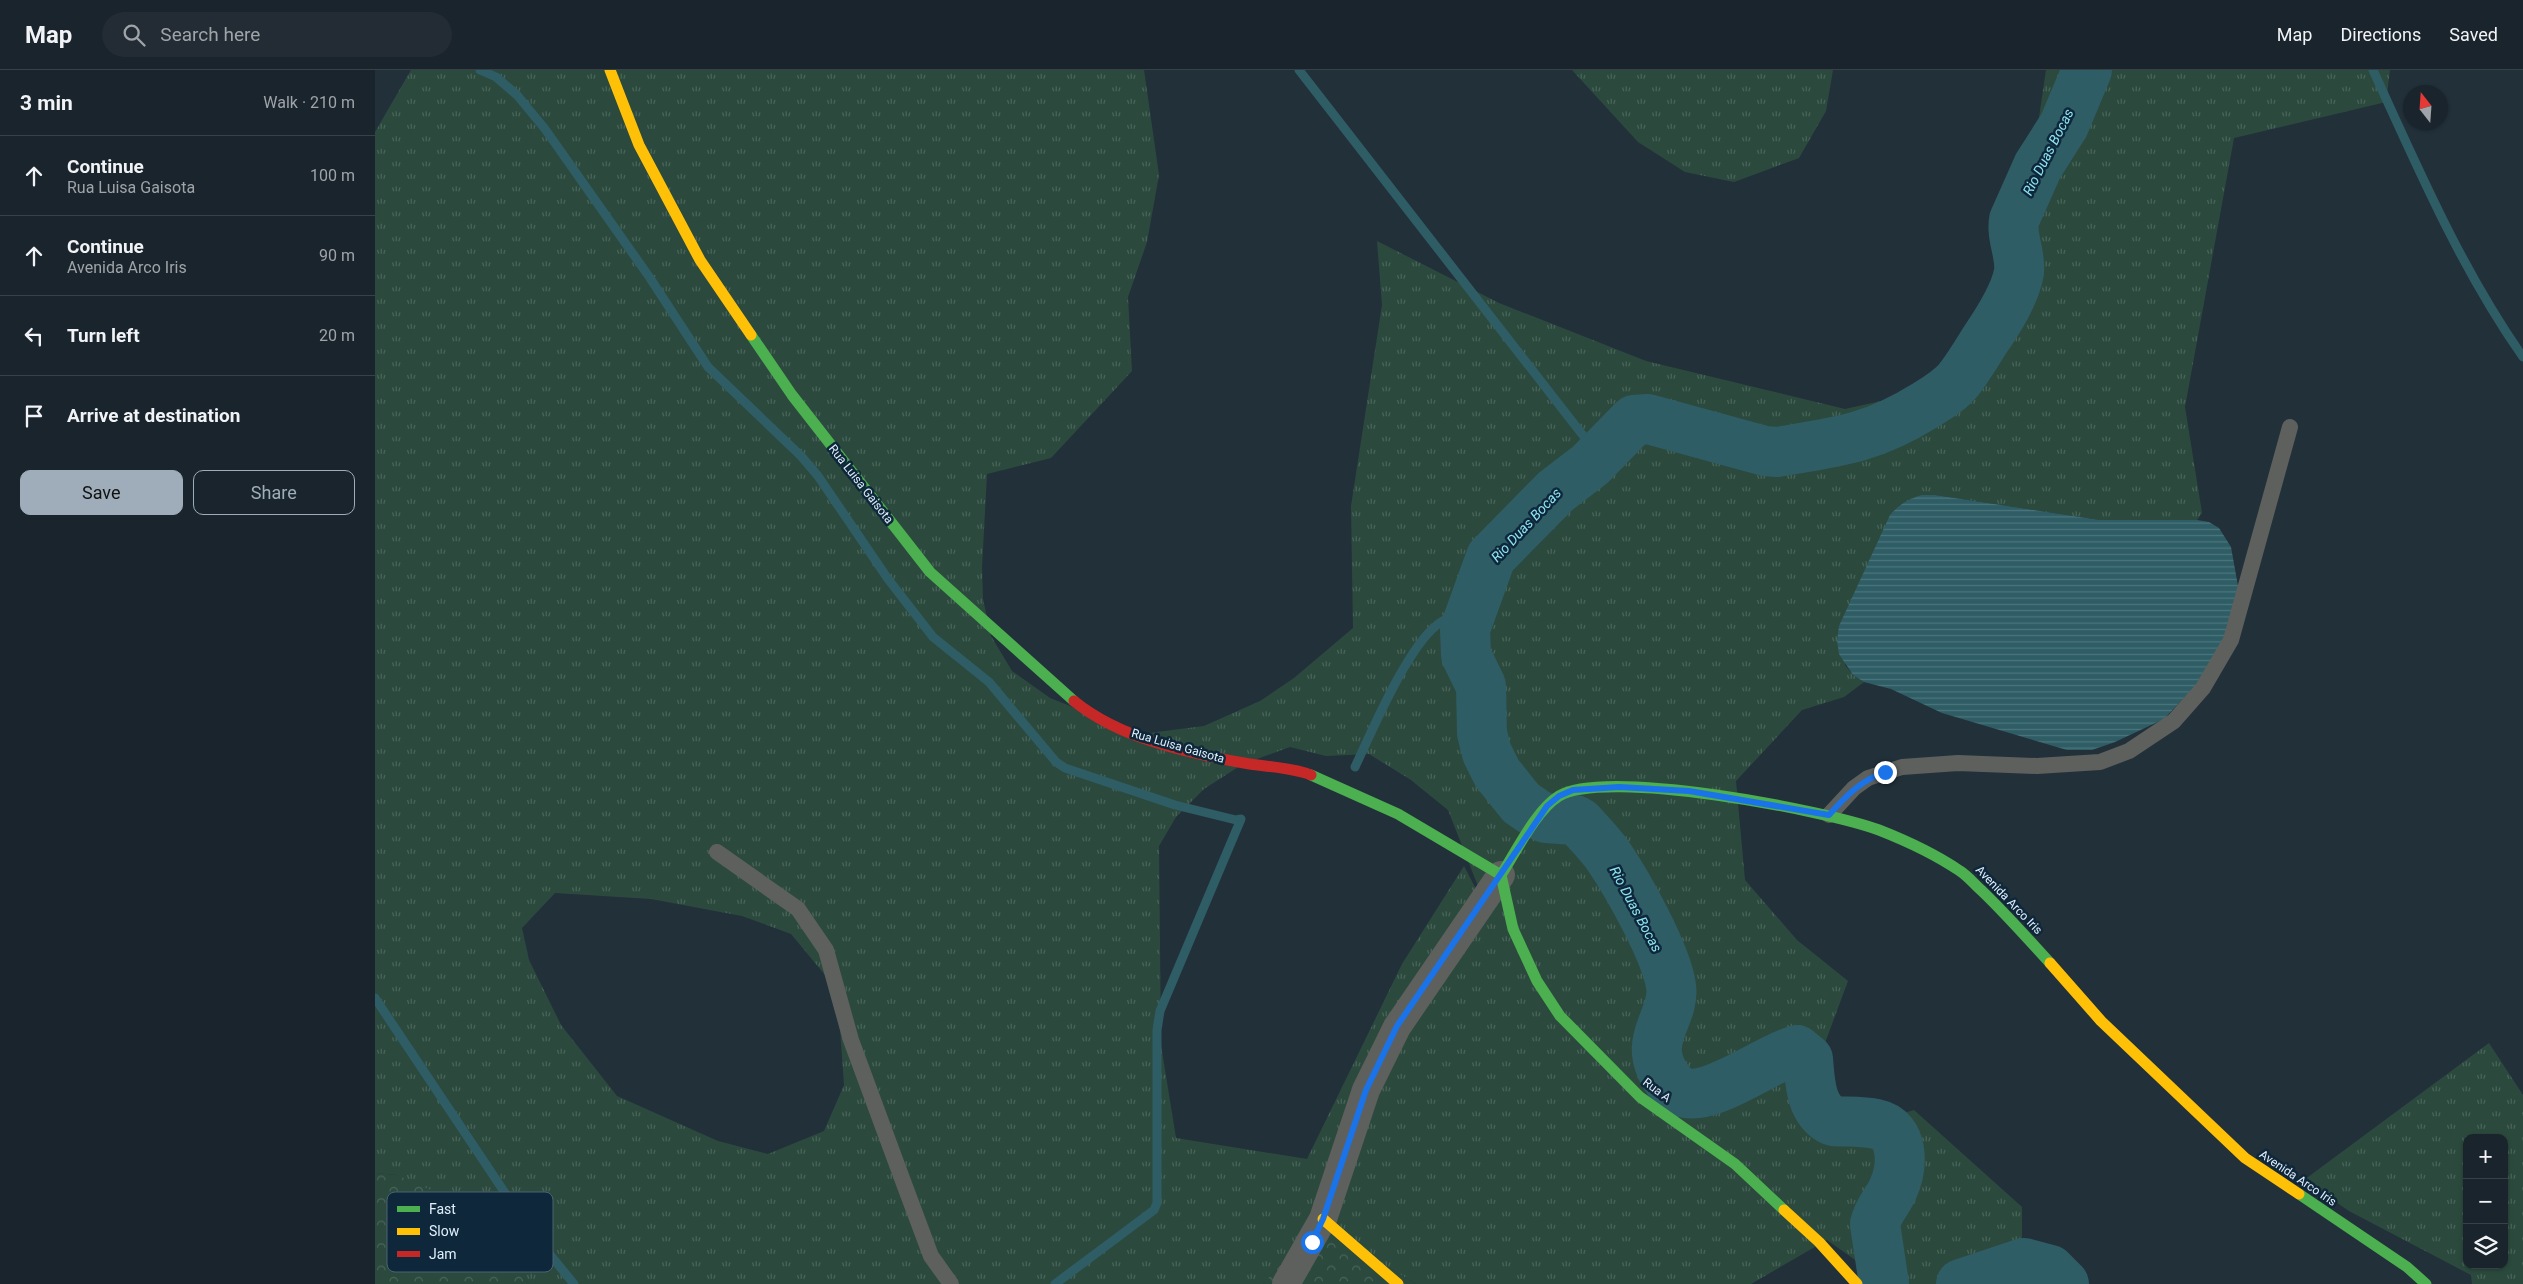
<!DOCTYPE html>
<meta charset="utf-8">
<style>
:root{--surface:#1a242c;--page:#232c34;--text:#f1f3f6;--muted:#9fa4a9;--line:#384148;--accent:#9eadb9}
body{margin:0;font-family:Roboto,sans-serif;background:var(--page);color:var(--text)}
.controls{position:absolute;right:15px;bottom:15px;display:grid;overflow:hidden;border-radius:10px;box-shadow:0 1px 4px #0004}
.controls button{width:45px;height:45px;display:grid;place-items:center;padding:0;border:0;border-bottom:1px solid var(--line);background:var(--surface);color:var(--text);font:25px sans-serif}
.compass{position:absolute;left:2028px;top:15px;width:45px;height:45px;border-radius:50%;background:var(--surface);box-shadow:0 1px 4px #0004;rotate:343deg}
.stop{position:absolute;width:15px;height:15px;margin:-11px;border:4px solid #1a73e8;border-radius:50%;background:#fff}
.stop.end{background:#1a73e8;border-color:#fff;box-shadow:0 1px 5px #0008}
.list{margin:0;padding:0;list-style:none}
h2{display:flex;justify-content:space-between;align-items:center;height:65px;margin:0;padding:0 20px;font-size:21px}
h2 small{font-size:16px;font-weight:400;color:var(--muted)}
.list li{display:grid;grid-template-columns:32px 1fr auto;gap:15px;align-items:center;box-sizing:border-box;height:80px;padding:0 20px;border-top:1px solid var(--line)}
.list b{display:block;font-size:19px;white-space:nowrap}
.list p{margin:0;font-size:16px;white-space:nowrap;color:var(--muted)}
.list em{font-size:16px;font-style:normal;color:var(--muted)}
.actions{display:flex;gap:10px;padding:15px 20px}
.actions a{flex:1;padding:11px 0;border:1px solid var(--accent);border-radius:10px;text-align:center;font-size:18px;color:var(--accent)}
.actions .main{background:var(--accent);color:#111}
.icon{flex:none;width:28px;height:28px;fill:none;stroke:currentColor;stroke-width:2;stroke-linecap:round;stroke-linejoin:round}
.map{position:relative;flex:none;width:2148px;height:1214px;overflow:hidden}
header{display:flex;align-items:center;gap:30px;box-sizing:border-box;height:70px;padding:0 25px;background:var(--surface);border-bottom:1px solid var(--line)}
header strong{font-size:24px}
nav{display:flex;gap:28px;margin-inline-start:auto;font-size:18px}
.search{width:350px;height:45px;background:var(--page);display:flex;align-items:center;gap:12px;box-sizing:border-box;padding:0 18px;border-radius:28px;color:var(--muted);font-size:19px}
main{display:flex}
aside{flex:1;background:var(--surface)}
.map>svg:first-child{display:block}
.grass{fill:url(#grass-tufts);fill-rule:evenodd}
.forest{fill:url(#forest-crowns)}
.water{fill:url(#water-rules)}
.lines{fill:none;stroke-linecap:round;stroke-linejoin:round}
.stream{stroke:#2f5d65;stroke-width:9}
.river{stroke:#2f5d65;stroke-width:50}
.lane{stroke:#5e605d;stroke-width:16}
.street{stroke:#5e605d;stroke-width:28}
.fast{stroke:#4caf50;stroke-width:11}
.slow{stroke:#ffc107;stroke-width:11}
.jam{stroke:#c62828;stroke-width:11}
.route{stroke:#1a73e8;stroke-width:6}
.labels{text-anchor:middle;stroke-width:5;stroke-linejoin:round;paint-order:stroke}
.street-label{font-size:12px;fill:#e1f0fd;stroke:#0e273a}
.water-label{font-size:14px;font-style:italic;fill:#8ee3f1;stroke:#0e273a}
.key{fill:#0e273a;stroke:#4d6374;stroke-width:1}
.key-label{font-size:14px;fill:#e1f0fd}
</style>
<header>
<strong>Map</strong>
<div class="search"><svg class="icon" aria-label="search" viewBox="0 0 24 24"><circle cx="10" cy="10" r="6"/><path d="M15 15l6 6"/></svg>Search here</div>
<nav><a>Map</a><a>Directions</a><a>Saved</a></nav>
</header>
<main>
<aside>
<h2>3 min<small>Walk · 210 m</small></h2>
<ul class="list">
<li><svg class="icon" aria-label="ahead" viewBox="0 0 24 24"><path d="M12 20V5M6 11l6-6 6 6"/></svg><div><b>Continue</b><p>Rua Luisa Gaisota</p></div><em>100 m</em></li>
<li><svg class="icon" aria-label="ahead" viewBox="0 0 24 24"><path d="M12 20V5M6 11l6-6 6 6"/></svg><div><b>Continue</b><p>Avenida Arco Iris</p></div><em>90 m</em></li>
<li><svg class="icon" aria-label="left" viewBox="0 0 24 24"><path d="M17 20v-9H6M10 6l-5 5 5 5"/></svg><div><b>Turn left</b></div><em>20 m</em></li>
<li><svg class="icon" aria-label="arrive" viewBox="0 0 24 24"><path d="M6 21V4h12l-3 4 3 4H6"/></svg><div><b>Arrive at destination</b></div></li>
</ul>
<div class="actions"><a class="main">Save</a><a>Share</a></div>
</aside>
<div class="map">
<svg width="2148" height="1214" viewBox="0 0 2148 1214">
<defs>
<pattern id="grass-tufts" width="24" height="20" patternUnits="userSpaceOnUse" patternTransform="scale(1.25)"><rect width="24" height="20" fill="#2b4a3d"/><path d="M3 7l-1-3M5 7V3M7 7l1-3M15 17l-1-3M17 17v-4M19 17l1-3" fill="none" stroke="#49645a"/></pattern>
<pattern id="forest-crowns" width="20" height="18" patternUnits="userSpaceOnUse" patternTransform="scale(1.25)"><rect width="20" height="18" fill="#2b4a3d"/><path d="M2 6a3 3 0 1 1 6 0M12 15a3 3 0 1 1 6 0" fill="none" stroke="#49645a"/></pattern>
<pattern id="water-rules" width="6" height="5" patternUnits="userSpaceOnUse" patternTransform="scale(1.25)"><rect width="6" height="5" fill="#2f5d65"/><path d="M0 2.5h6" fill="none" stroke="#4d757c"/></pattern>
</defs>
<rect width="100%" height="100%" fill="#22303a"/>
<g class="grass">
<path d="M 36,0 L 769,0 L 784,105 L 772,172 L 753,227 L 757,301 L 676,388 L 612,404 L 607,497 L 608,529 L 616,566 L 637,601 L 675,628 L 766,664 L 829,656 L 885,631 L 919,608 L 978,558 L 976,436 L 1007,235 L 1002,171 L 1124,233 L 1271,291 L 1470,339 L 1587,313 L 1648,156 L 1671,0 L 2015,0 L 2011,32 L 1859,68 L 1810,337 L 1827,443 L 1822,450 L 1725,450 L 1560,425 L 1470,595 L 1478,605 L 1489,612 L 1469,627 L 1427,640 L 1361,711 L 1370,810 L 1422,870 L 1473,911 L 1434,1016 L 1475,1059 L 1539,1040 L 1647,1137 L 1647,1214 L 1509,1214 L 1500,1204 L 1452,1170 L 1376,1214 L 1041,1214 L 942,1154 L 888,1214 L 154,1214 L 112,1174 L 22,1105 L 0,1103 L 0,62 ZM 915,677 L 951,686 L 994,684 L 1036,710 L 1073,740 L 1114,844 L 1089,796 L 1027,894 L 932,1089 L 801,1068 L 786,975 L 784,776 L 801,747 L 829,719 L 868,694 ZM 180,823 L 276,829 L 367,846 L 416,864 L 450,905 L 465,958 L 469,1015 L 449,1061 L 393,1084 L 343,1071 L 242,1026 L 186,955 L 154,890 L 147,858 Z"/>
<path d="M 1197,0 L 1458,0 L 1451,41 L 1424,88 L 1359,112 L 1310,102 L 1263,72 Z"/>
<path d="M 2114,973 L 2148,1025 L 2148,1214 L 2097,1214 L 2096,1205 L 1974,1141 L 1929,1110 ZM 2092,1068 L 2129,1068 L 2129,1195 L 2092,1195 Z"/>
</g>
<g class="forest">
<path d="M 0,1103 L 22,1105 L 65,1124 L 154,1214 L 0,1214 Z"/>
<path d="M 942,1154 L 1041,1214 L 888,1214 Z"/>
</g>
<path class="water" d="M 1547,425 L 1560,425 L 1725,450 L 1822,450 L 1834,452 L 1844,458 L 1856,477 L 1863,516 L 1862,544 L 1825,611 L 1789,649 L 1740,672 L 1717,680 L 1692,680 L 1567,643 L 1516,619 L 1489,612 L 1478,605 L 1464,584 L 1462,571 L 1464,556 L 1515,445 C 1525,434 1533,429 1547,425 Z"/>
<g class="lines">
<g class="stream">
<path d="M 105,0 L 121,7 L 142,25 L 170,59 L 275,208 L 333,297 L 426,386 L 443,406 L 513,509 L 558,567 L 614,612 L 681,692 L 690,698 L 800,735 L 861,750 L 866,749 L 785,941 L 782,960 L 782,1133 L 779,1140 L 680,1214"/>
<path d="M 924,0 L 1224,386"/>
<path d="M 1998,0 C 2043,98 2086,199 2148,287"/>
<path d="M 980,697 C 997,661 1032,578 1062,555 C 1071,547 1086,544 1097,542"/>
<path d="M 0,928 L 154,1159 L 199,1214"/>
</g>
<g class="river">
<path d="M 1509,1214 L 1500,1154 C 1503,1140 1513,1131 1518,1119 C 1528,1097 1530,1060 1501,1054 C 1487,1051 1471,1052 1458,1051 C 1435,1040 1435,1011 1433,989 L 1422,980 C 1393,988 1339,1029 1311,1023 C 1303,1022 1298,1016 1293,1010 C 1264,970 1301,948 1296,916 C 1291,882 1252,813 1232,784 C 1224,773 1214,763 1205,753 L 1200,750 L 1171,748 L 1162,744 L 1146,733 L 1122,703 L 1112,683 L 1107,663 L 1106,616 L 1091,585 L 1090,559 L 1116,487 L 1181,421 L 1215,395 L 1259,350 L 1273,349 L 1390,381 L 1402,382 C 1462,372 1496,369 1549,336 C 1562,328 1576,320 1585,308 C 1594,296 1602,283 1610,270 C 1623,251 1640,225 1644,202 C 1646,184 1636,167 1639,150 L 1663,96 L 1689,55 L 1712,0"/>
<path d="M 1586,1214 L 1649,1193 L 1675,1200 L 1689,1214"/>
</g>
<g class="lane">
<path d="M 1454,745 L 1479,718 L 1493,708 L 1527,697 L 1583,693 L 1662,696 L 1725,692 L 1754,681 L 1799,651 L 1828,618 L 1856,570 L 1915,357"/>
<path d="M 342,782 L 423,839 L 451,880 L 476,970 L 525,1103 L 556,1186 L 576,1214"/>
</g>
<path class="street" d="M 911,1214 L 948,1149 L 991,1020 L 1022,957 L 1126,805"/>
<g class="fast">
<path d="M 376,265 L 417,325 L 555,502 L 699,631"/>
<path d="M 936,705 L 1023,744 L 1126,805"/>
<path d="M 1126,805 C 1141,782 1161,740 1184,726 C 1230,698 1450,740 1504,760 C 1532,771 1560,784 1585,801 C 1593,806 1600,815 1607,821 C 1631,844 1653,869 1675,893"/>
<path d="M 1126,805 L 1138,859 L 1162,911 L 1185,946 L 1265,1027 L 1360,1094 L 1409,1140"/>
<path d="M 1924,1124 L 2032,1197 L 2051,1214"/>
</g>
<g class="slow">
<path d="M 235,0 L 264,75 L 325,190 L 376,265"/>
<path d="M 1675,893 L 1726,951 L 1870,1088 L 1924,1124"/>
<path d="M 1409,1140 L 1444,1172 L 1482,1214"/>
<path d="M 948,1149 L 1023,1214"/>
</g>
<path class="jam" d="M 699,631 C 744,668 812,683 869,693 C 890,697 916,697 936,705"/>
</g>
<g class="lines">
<path class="route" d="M 937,1172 L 948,1149 L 991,1020 L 1022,956 L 1172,736 L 1184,726 L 1198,720 L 1244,717 L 1314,721 L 1454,745 C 1471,726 1485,711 1510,702"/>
</g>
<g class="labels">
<g class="street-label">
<text transform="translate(486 414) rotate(52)" y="4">Rua Luisa Gaisota</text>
<text transform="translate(803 676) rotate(16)" y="4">Rua Luisa Gaisota</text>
<text transform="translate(1634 830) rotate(46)" y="4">Avenida Arco Iris</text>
<text transform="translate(1282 1020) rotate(37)" y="4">Rua A</text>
<text transform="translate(1923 1108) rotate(34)" y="4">Avenida Arco Iris</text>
</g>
<g class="water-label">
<text transform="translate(1673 82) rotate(-63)" y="5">Rio Duas Bocas</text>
<text transform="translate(1151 455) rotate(-47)" y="5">Rio Duas Bocas</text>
<text transform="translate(1261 839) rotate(62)" y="5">Rio Duas Bocas</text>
</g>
</g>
<rect x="12" y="1122" width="166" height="80" rx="8" class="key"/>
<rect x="22" y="1136" width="23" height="6" fill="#4caf50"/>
<rect x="22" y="1158" width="23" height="7" fill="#ffc107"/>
<rect x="22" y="1181" width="23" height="6" fill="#c62828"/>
<g class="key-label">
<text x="54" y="1144">Fast</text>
<text x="54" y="1166">Slow</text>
<text x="54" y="1189">Jam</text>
</g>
</svg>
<div class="controls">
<button>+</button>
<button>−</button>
<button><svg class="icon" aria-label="layers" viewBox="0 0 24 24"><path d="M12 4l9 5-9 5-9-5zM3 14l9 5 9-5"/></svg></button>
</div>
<svg class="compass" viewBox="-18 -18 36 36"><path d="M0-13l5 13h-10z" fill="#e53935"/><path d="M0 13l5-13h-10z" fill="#9fa4a9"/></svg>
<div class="stop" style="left:937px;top:1172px"></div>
<div class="stop end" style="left:1510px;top:702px"></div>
</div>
</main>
